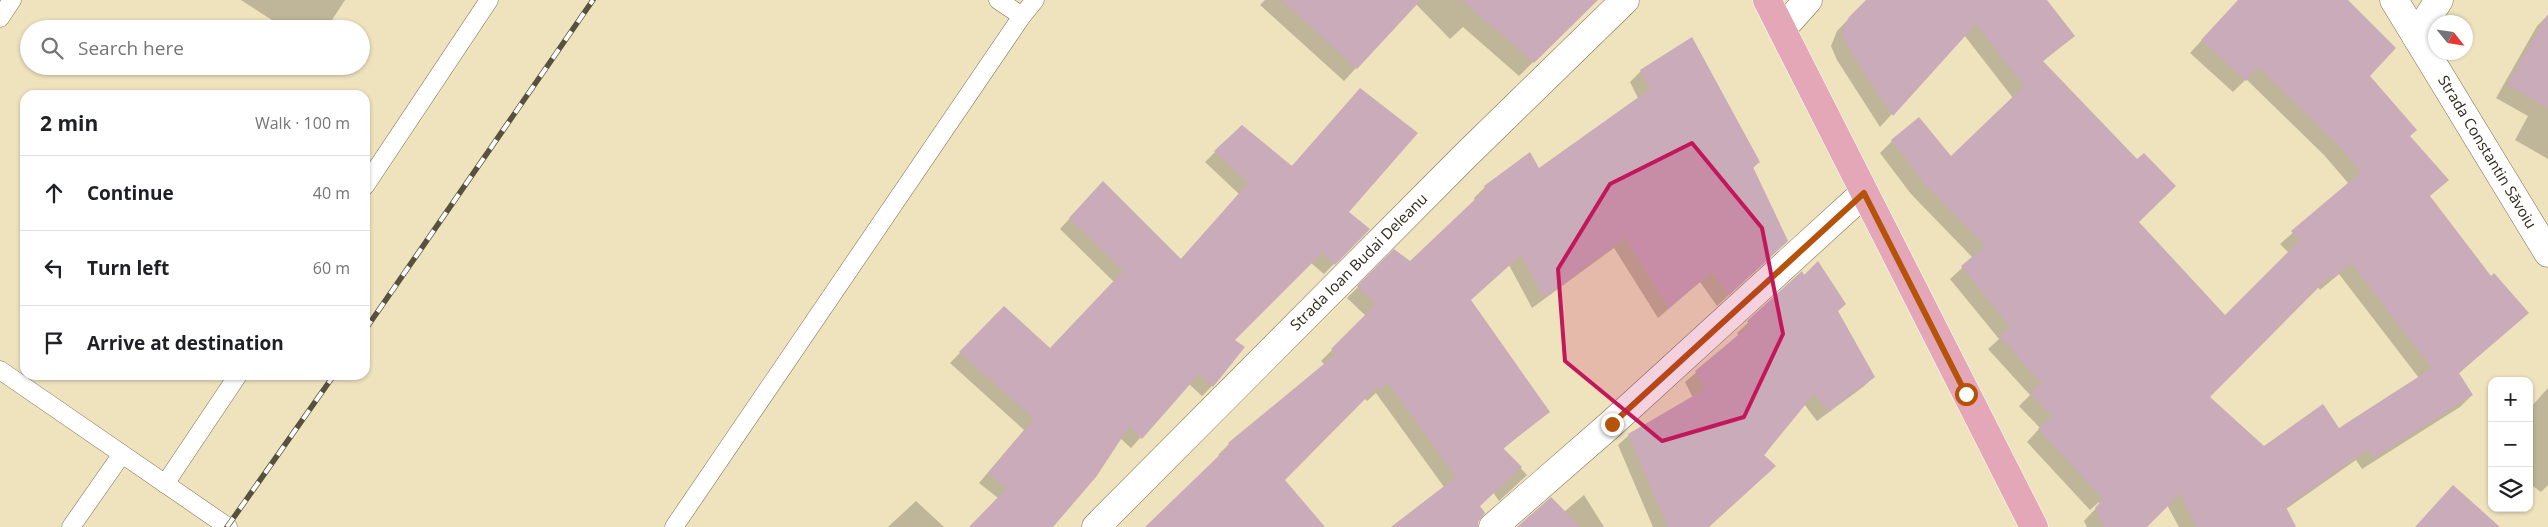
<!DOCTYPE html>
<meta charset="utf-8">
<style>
:root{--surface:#fff;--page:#f6f6f6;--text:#202124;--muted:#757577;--line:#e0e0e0}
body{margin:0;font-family:"Open Sans",sans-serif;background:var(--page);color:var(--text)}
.controls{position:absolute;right:15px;bottom:15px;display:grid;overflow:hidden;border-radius:10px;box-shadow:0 1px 4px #0004}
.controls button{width:45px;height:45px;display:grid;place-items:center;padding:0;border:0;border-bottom:1px solid var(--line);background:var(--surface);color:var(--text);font:25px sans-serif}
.compass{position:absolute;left:2428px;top:15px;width:45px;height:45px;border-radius:50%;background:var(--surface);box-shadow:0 1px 4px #0004;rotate:120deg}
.stop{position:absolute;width:15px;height:15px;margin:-11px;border:4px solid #b45309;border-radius:50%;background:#fff}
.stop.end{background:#b45309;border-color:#fff;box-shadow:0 1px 5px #0008}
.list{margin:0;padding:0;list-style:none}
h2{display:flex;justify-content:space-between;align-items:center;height:65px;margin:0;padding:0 20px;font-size:21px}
h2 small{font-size:16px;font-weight:400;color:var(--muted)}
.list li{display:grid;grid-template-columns:32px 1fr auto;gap:15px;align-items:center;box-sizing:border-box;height:75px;padding:0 20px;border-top:1px solid var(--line)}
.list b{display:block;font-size:19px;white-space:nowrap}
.list em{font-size:16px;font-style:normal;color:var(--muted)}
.icon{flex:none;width:28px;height:28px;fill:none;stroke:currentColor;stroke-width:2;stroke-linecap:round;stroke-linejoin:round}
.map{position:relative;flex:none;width:2548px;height:527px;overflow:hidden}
.search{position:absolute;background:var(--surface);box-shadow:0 1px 4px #0004;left:20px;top:20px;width:350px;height:55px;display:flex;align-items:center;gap:12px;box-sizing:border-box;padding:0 18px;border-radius:28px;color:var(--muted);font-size:19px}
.panel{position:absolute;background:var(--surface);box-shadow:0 1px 4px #0004;left:20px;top:90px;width:350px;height:290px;border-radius:15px}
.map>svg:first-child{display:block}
.shadow{fill:#0003;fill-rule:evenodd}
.building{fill:#caabb9;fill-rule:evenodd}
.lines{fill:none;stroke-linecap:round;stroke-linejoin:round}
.service-casing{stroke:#796e4d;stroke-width:19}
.minor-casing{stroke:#796e4d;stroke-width:29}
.primary-casing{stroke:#fff;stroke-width:29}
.service{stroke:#fff;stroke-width:18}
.minor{stroke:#fff;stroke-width:28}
.primary{stroke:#e4a7b8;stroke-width:28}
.rail-casing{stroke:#57513e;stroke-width:5.5}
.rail{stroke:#fff;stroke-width:4;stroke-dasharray:11;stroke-linecap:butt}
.route{stroke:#b45309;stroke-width:6}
.marked{fill:#c2185b;fill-opacity:0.2;stroke:#c2185b;stroke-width:4;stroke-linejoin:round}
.labels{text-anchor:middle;stroke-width:5;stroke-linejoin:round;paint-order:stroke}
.street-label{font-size:15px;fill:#2c281a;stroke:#fff}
</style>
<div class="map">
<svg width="2548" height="527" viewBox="0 0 2548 527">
<rect width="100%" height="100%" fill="#efe3be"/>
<g class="shadow">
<path d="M 241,0 L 345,0 L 326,29 L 286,29 Z"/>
<path d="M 1265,0 L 1370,0 L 1356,68 L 1344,81 L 1260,5 Z"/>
<path d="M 1412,0 L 1596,0 L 1519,76 L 1463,27 L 1450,39 Z"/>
<path d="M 1867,0 L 2045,0 L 2073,36 L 2042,62 L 2137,222 L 2225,317 L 2289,253 L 2280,244 L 2349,184 L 2324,155 L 2246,79 L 2233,92 L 2190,53 L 2239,0 L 2346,0 L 2368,76 L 2409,136 L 2429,197 L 2491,278 L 2527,313 L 2458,374 L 2472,395 L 2460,407 L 2362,469 L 2356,460 L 2286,509 L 2295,527 L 2179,527 L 2167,505 L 2145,527 L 2087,527 L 2084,521 L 2100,504 L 2099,502 L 2090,510 L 2027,442 L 2040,428 L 2019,406 L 2030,395 L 1988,349 L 1999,339 L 1950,279 L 1973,258 L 1911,194 L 1880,153 L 1892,141 L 1951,158 L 2013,98 L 1964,35 L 1880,127 L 1837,60 L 1831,46 L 1837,31 ZM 2339,274 L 2419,378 L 2339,429 L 2264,447 L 2209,397 L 2318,287 L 2320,290 Z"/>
<path d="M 2548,15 L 2548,159 L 2515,140 L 2528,116 L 2496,98 L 2537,26 Z"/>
<path d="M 1641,71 L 1759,162 L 1753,168 L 1776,252 L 1717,306 L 1700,282 L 1658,318 L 1614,248 L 1532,308 L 1509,265 L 1470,300 L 1548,412 L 1503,449 L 1527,475 L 1499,501 L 1493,492 L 1460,527 L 1393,527 L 1444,487 L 1376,393 L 1367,401 L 1364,398 L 1283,479 L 1323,527 L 1147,527 L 1220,456 L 1218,455 L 1229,444 L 1325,365 L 1321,361 L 1366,316 L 1347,298 L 1394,251 L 1410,263 L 1475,201 L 1474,198 L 1485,187 L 1539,170 L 1638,98 L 1630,82 Z"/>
<path d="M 1360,90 L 1347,212 L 1368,229 L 1324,274 L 1311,263 L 1233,340 L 1212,386 L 1202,396 L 1189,384 L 1131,448 L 1120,438 L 1051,527 L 970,527 L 998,498 L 979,483 L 1024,430 L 950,363 L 1004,308 L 1050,349 L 1114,282 L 1060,229 L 1093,193 L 1180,260 L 1239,194 L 1205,162 L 1215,152 L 1291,167 Z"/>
<path d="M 1802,273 L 1837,311 L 1874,377 L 1863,387 L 1817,421 L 1804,404 L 1708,527 L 1653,527 L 1618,445 L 1629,435 L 1693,398 L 1685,382 L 1739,336 L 1737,333 Z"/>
<path d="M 2548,388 L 2548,485 L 2541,492 L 2529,483 L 2529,409 Z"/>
<path d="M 1584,495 L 1604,527 L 1520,527 L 1564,512 Z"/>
<path d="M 916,501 L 944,527 L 888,527 Z"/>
</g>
<g class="building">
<path d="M 1281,0 L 1421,0 L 1357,69 Z"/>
<path d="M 1462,0 L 1598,0 L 1534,63 Z"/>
<path d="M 1866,0 L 2047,0 L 2075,36 L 2043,61 L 2137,159 L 2144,153 L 2176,186 L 2139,222 L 2225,315 L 2300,240 L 2291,231 L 2361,172 L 2336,143 L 2258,67 L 2246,81 L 2201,40 L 2238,0 L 2348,0 L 2396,48 L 2370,76 L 2417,130 L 2410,136 L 2449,180 L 2430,196 L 2491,276 L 2494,273 L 2529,313 L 2459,373 L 2473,395 L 2374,458 L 2368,449 L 2286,507 L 2296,527 L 2197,527 L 2180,494 L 2147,527 L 2104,527 L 2095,508 L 2103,499 L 2038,429 L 2052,416 L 2030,393 L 2041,383 L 1999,336 L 2010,327 L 1961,266 L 1985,246 L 1923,182 L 1891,140 L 1919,117 L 1951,156 L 2024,86 L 1976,24 L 1893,116 L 1848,48 L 1842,33 L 1849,17 ZM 2351,263 L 2432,368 L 2339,428 L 2323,404 L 2264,446 L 2210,397 L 2330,276 L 2333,279 Z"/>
<path d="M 2548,14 L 2548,108 L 2507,85 Z"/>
<path d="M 1692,37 L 1760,162 L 1753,167 L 1788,241 L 1729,295 L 1712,272 L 1669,308 L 1625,238 L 1544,298 L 1521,255 L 1471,300 L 1550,412 L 1503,448 L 1522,467 L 1480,506 L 1485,513 L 1478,522 L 1478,527 L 1391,527 L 1456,477 L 1388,383 L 1379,391 L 1376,388 L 1285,480 L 1325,527 L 1145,527 L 1230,445 L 1228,443 L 1336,354 L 1331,349 L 1376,304 L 1357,286 L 1394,249 L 1410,261 L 1486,189 L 1484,186 L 1530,152 L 1539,168 L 1650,89 L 1640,70 Z"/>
<path d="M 1360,88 L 1418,133 L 1349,212 L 1370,229 L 1335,265 L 1322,253 L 1235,340 L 1245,347 L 1213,387 L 1199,374 L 1142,439 L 1129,427 L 1096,477 L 1053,527 L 969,527 L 1007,488 L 988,473 L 1034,419 L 959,352 L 1004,306 L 1050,348 L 1123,271 L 1069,218 L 1103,181 L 1181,259 L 1248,183 L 1214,151 L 1242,125 L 1292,166 Z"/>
<path d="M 1818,261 L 1846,304 L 1838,311 L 1875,377 L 1828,411 L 1814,394 L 1764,455 L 1776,466 L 1709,527 L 1668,527 L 1628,434 L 1705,389 L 1695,371 L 1750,325 L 1747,321 L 1802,271 L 1804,275 Z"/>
<path d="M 2453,485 L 2500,527 L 2415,527 Z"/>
<path d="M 1551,497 L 1581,527 L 1517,527 Z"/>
</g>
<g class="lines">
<g class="service-casing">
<g id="service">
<path d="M 998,0 L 1022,16"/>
<path d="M 0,18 L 12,0"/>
<path d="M 365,186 L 489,0"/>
<path d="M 0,370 L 228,527"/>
<path d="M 165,484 L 238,375"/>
<path d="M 71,527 L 122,454"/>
<path d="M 674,527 L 1022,16 L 1035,0"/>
</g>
</g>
<g class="minor-casing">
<g id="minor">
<path d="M 2394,0 L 2548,253"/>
<path d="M 1782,29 L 1808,0"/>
<path d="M 2416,36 L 2439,0"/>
<path d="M 1096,527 L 1465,156 L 1625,0"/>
<path d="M 1493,527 L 1611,424 L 1864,193"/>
</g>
</g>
<g class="primary-casing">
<path id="primary" d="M 1767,0 L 2034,527"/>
</g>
<use href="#service" class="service"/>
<use href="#minor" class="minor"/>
<use href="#primary" class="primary"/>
<g class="rail-casing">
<g id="rail">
<path d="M 365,330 L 593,0"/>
<path d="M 227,527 L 334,375"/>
</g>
</g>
<use href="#rail" class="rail"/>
</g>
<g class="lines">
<path class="route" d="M 1612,424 L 1864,193 L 1966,394"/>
</g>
<path class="marked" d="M 1692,143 L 1762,228 L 1783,334 L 1744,417 L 1662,441 L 1565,361 L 1558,269 L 1610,184 Z"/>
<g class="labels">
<g class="street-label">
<text transform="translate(2487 152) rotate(59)" y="5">Strada Constantin Săvoiu</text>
<text transform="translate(1359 262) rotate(-45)" y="5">Strada Ioan Budai Deleanu</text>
</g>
</g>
</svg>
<div class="controls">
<button>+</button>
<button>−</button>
<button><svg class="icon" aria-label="layers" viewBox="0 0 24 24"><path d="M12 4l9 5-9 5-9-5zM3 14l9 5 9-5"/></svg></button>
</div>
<svg class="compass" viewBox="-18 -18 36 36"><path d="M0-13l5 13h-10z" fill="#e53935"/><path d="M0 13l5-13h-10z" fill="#757577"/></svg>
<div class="stop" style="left:1966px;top:394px"></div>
<div class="stop end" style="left:1612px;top:424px"></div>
<div class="search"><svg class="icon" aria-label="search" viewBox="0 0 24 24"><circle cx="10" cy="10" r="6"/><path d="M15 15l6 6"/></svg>Search here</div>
<section class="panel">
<h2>2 min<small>Walk · 100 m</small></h2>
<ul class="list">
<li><svg class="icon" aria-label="ahead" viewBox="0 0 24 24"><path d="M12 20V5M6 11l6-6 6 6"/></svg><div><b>Continue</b></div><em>40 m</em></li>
<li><svg class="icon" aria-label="left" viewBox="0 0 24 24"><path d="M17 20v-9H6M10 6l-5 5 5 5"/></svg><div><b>Turn left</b></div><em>60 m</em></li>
<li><svg class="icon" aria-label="arrive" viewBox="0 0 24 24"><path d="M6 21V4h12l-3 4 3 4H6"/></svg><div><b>Arrive at destination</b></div></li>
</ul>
</section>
</div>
